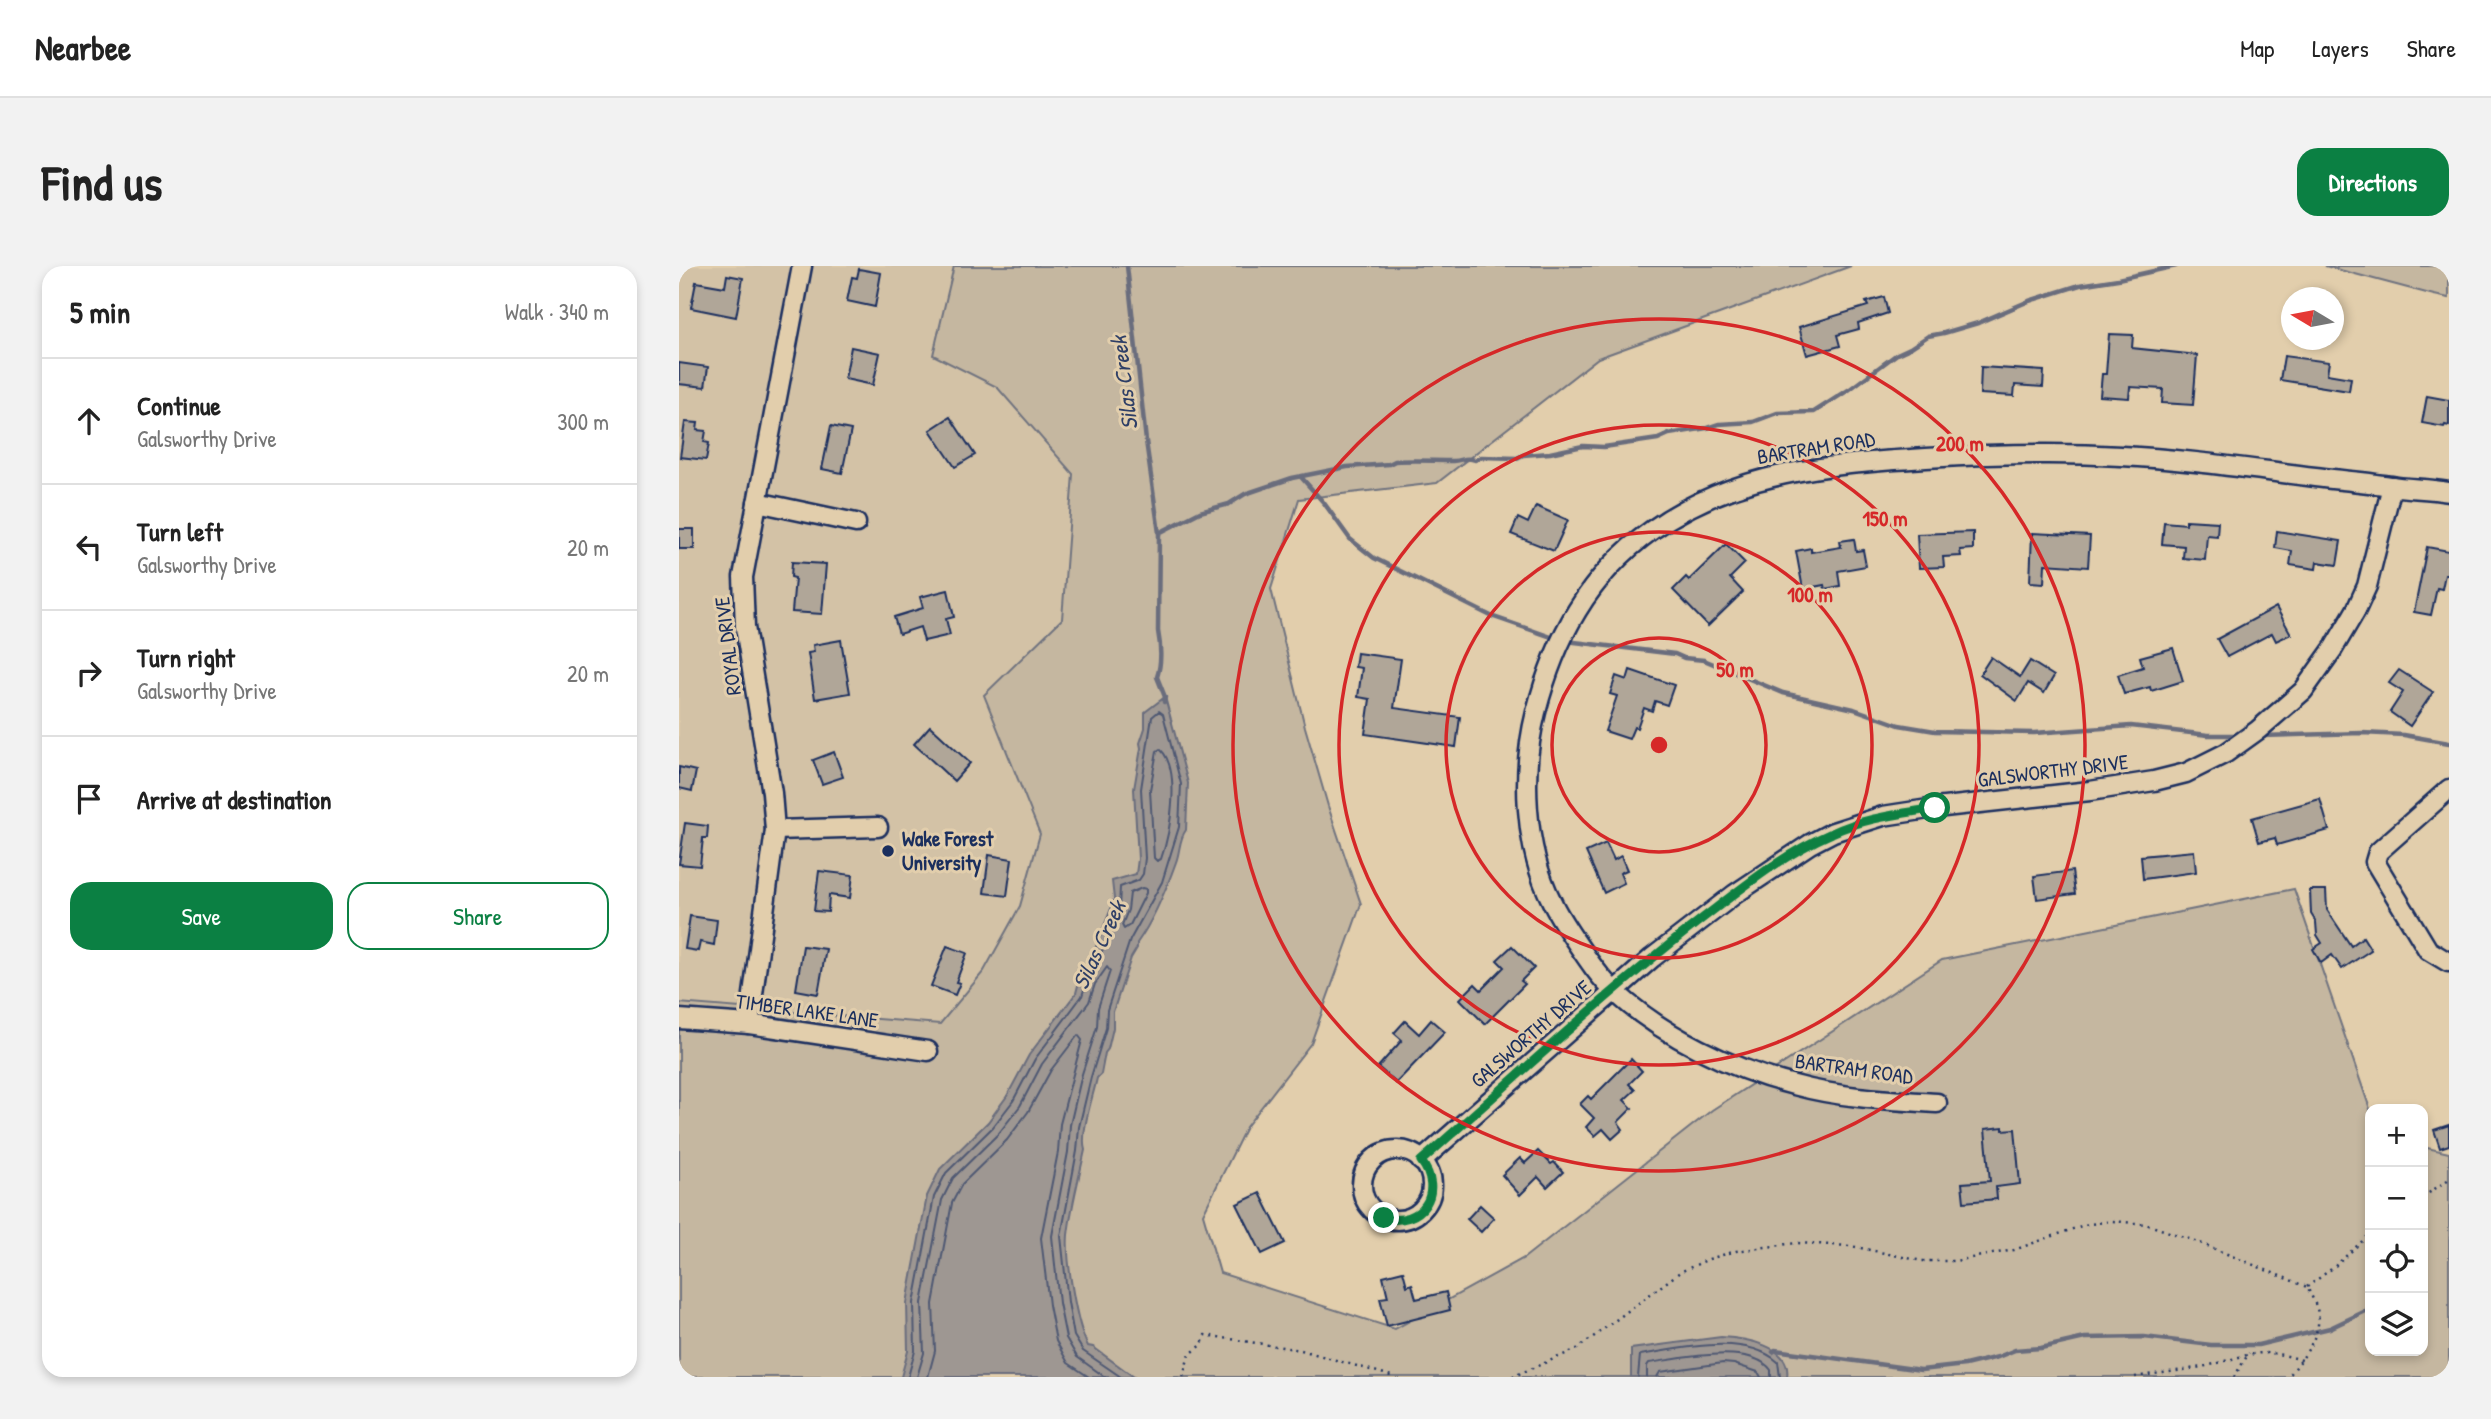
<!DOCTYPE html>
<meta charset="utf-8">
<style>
:root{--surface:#fff;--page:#f2f2f2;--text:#222;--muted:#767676;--line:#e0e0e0;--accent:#0b8043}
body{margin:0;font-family:"Patrick Hand",sans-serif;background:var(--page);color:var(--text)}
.controls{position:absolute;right:21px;bottom:21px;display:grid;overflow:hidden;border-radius:14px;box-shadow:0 4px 10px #0003}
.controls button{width:63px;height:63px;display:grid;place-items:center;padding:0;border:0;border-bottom:2px solid var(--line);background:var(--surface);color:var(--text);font:35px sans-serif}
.compass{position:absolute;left:1602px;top:21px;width:63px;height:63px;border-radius:50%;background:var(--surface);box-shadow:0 4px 10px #0003;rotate:280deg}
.stop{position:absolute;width:21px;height:21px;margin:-16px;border:5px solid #0b8043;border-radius:50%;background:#fff}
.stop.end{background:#0b8043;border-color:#fff;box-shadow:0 2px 7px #0008}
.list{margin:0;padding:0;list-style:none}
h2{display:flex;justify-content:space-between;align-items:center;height:91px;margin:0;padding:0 28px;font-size:30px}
h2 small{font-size:23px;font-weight:400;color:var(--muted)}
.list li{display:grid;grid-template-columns:46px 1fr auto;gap:21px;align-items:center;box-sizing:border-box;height:126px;padding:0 28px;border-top:2px solid var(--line)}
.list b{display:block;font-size:26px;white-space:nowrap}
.list p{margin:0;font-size:23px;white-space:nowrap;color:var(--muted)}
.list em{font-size:23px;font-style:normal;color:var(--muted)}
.actions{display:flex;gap:14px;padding:21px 28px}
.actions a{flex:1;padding:16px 0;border:2px solid var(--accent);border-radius:21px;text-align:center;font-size:24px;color:var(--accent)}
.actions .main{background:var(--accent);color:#fff}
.icon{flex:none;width:38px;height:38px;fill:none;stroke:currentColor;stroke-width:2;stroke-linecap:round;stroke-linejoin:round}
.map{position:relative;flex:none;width:1770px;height:1111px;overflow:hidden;border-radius:21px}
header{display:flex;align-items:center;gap:42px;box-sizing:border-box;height:98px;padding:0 35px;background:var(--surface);border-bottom:2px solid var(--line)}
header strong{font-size:33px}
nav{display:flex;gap:38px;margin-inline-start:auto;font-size:24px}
.intro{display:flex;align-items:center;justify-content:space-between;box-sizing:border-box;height:168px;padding:0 42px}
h1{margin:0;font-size:49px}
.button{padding:18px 32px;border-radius:21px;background:var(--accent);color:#fff;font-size:24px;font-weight:700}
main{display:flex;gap:42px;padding:0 42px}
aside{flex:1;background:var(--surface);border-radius:21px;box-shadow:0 4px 10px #0003}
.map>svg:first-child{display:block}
.built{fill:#d3c2a6}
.green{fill:#c5b7a0;stroke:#70737f;stroke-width:2}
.water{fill:#9e9792;stroke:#6a6d7d;stroke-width:2}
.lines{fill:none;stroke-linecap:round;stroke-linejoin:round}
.shore{stroke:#4f5973;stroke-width:2}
.stream{stroke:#6a6d7d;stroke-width:4.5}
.building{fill:#b0a698;stroke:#1b2f5e;stroke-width:2}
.minor-casing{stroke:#1b2f5e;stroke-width:23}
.path{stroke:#1b2f5e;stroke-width:2.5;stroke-dasharray:2 5;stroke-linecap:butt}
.minor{stroke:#e2ceac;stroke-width:18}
.route{stroke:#0b8043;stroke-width:9}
.ring{fill:none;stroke:#d62828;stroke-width:3.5}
.poi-dot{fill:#1b2f5e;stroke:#e2ceac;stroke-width:2.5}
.labels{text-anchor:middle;stroke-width:6;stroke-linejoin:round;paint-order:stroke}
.street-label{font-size:21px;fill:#1b2f5e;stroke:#e2ceac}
.poi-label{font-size:21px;font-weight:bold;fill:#1b2f5e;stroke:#e2ceac;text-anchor:start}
.water-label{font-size:23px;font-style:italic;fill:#2f3f66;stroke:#e2ceac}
.centre{fill:#d62828;stroke:#e2ceac;stroke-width:3.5}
.ring-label{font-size:21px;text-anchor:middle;font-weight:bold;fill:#d62828;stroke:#e2ceac;stroke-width:6;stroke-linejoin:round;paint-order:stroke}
</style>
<header>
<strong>Nearbee</strong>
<nav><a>Map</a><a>Layers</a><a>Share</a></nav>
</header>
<div class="intro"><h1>Find us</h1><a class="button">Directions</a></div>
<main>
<aside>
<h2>5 min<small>Walk · 340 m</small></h2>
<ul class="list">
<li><svg class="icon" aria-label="ahead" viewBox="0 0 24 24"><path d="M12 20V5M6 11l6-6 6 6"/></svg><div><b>Continue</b><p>Galsworthy Drive</p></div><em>300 m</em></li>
<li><svg class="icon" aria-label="left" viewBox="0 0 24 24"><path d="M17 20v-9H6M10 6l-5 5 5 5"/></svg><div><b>Turn left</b><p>Galsworthy Drive</p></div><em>20 m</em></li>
<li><svg class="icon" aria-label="right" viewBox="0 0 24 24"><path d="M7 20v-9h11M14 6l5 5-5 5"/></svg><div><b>Turn right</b><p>Galsworthy Drive</p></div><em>20 m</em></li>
<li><svg class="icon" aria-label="arrive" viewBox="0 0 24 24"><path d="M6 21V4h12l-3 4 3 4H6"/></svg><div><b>Arrive at destination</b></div></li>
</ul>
<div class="actions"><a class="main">Save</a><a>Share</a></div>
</aside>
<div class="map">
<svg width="1770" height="1111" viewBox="0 0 1770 1111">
<rect width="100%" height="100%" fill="#e2ceac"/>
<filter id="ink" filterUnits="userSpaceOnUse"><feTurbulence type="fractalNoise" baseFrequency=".0143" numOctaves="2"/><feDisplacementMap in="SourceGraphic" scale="14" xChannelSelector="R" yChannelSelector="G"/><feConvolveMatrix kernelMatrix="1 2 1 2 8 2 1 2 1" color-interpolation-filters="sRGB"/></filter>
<g filter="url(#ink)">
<path class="built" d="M 0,0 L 494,0 L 382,694 L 0,1058 Z"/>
<g class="green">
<path d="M 275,0 L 1172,0 L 919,92 L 758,217 L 620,233 L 592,323 L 626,461 L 649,540 L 682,638 L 632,777 L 567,861 L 524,948 L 541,1007 L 716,1063 L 845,992 L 1033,844 L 1263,694 L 1615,623 L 1691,843 L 1691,1085 L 1744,1085 L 1744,881 L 1770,887 L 1770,1111 L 0,1111 L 0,737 L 261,758 L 305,705 L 341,640 L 361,568 L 305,429 L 383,353 L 394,208 L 318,121 L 254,89 Z"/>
<path d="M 1646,0 L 1770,0 L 1770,32 L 1755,29 Z"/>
</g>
<g class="water">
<path d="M 486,431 L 509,517 L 507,564 C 500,573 501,586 497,596 C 487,624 475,653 458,677 L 458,682 L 452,692 L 434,746 L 434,762 L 429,783 L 426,787 L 422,808 L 418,812 C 414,831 401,867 406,884 C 400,912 392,941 389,969 C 387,993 397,1058 409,1080 L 414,1081 L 455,1111 L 222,1111 L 229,1085 L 228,1037 L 248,930 L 261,903 L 309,856 L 328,830 L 350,789 L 397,727 L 401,712 L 412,693 L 433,640 L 435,633 L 433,615 L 457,608 L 459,593 L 455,523 L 462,482 L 461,477 L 466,462 L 466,446 Z"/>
<path d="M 1042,1071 C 1065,1072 1113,1079 1108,1111 L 952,1111 L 952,1083 Z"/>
</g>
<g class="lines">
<g class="shore">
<path d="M 481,483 C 503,503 491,568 482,593 L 478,595 L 475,592 L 471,524 L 478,485 Z"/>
<path d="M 463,622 L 467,623 L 467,627 L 451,659 L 445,663 L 443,659 L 449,644 L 451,627 Z"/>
<path d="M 229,1111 L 236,1085 L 235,1037 L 255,931 L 267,907 L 314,861 L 334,835 L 356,793 L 403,730 L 408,714 L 419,695 L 440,643 L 441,621 L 460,614 L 464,608 L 466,592 L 462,523 L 473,451 L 480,445 L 484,448 L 502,518 L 500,561 L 483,616 L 451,674 L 428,744 L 427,762 L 412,811 L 400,861 L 398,885 L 382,970 L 389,1036 L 395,1070 L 404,1085 L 442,1111"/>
<path d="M 238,1111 L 245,1087 L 243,1037 L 263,934 L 274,912 L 320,867 L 341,840 L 363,798 L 410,736 L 416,718 L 428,701 L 431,705 L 419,742 L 418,761 L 403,808 L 391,859 L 389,886 L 373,970 L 380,1037 L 387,1072 L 398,1091 L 426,1111"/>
<path d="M 249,1111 L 256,1085 L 254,1038 L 273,937 L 283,918 L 328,874 L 349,846 L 372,804 L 399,769 L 403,774 L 381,858 L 379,886 L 362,972 L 370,1039 L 377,1075 L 389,1097 L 410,1111"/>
<path d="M 959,1111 L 961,1089 C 1001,1083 1066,1066 1099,1096 L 1101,1111"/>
<path d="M 968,1111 L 968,1100 L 970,1097 C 1000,1093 1072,1076 1092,1104 L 1092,1111"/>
<path d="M 978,1111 L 981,1106 L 1044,1097 L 1055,1098 L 1079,1106 L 1082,1111"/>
</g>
<g class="stream">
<path d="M 448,0 L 467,175 L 480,267 L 479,365 C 482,381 483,396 478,411 L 486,431 L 485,436"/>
<path d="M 622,211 L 645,237 L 671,273 L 695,292 L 812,350 L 878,373"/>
<path d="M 480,267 L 521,246 L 550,238 L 566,228 L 613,212 L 668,201 L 710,198 L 716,195 C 735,194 755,195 774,195 C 782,195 787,190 796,194 L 802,191 L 838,192 L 844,189 L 871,187 L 904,180 L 925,181 L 979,173 L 990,168 L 1028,162 L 1040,158 L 1074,156 L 1098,147 L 1135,146 L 1171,123 L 1218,88 L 1231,82 L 1249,70 L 1265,67 L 1299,57 L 1350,35 L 1401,19 L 1439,13 L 1497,0"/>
<path d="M 887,375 L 996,388 L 1005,392 L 1025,394 L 1104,427 L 1175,443 L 1220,459 L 1256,465 L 1355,467 L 1452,460 L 1529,469 L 1560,469"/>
<path d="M 1583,470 L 1683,467 L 1725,469 L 1770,477"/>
<path d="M 1094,1086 L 1096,1084 L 1242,1104 L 1286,1099 L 1319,1091 L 1336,1084 L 1362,1082 L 1406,1072 L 1465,1071 L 1532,1079 L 1579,1079 L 1651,1062 L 1691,1043"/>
</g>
</g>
<g class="building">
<path d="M 180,3 L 202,7 L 196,41 L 168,35 L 173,11 L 178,12 Z"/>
<path d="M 48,9 L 64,12 L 57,51 L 12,42 L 17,16 L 46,21 Z"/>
<path d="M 1205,31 L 1209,47 L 1179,57 L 1180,63 L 1158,69 L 1161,80 L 1128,89 L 1120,61 L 1189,40 L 1187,36 Z"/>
<path d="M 1430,68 L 1454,69 L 1453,82 L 1518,89 L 1514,139 L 1483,137 L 1484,123 L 1451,121 L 1450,132 L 1421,130 L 1423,108 L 1427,108 Z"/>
<path d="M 172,81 L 201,87 L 194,119 L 166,113 Z"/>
<path d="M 1605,90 L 1650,96 L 1648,108 L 1672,112 L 1670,125 L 1601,114 Z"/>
<path d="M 0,97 L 29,101 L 26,121 L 0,118 Z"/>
<path d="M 1302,101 L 1365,105 L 1364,121 L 1336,119 L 1335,130 L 1301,128 Z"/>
<path d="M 1748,130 L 1770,134 L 1770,160 L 1766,159 L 1765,161 L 1743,157 Z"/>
<path d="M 271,151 L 296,189 L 276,201 L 251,164 Z"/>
<path d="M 6,156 L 19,157 L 18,164 L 27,165 L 25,176 L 30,177 L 27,194 L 1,191 Z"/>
<path d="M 152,160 L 172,164 L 163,207 L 143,203 Z"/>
<path d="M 857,240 L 889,254 L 875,285 L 832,268 L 839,252 L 849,257 Z"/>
<path d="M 1507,254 L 1539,256 L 1538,270 L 1528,269 L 1526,294 L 1504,292 L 1505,280 L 1483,278 L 1485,256 L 1507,258 Z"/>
<rect x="0" y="263" width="15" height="20"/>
<path d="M 1598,265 L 1662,275 L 1658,299 L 1638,296 L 1637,303 L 1611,299 L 1613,285 L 1596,282 Z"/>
<path d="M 1294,266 L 1294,283 L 1281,284 L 1282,290 L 1264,291 L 1265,301 L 1240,302 L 1238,268 Z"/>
<path d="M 1353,267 L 1411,270 L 1409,301 L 1366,298 L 1365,317 L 1351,316 Z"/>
<path d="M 1175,273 L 1177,285 L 1184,284 L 1187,300 L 1159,305 L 1161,320 L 1146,323 L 1145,319 L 1124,323 L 1117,285 L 1132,282 L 1132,286 L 1162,281 L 1161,275 Z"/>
<path d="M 1047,278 L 1066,297 L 1051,312 L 1064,326 L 1029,360 L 994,324 L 1007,311 L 1010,314 Z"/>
<path d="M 1748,281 L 1770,285 L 1770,308 L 1766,308 L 1763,323 L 1758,322 L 1752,349 L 1735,346 Z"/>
<path d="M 113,296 L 147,298 L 143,348 L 113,346 L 116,312 L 112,311 Z"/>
<path d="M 269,324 L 275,351 L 267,353 L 271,369 L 245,375 L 241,361 L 220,368 L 215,351 L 244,342 L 241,331 Z"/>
<path d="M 1597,341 L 1612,368 L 1597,375 L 1593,367 L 1548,391 L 1538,373 Z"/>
<path d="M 162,374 L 171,427 L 136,433 L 129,387 L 135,386 L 134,379 Z"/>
<path d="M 1494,382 L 1504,415 L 1472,425 L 1471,421 L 1445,428 L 1439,409 L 1464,401 L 1461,391 Z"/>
<path d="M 678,387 L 722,393 L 715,442 L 781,451 L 777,481 L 686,468 L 691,433 L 679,431 L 683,402 L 676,401 Z"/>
<path d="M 1312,391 L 1341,411 L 1351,395 L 1375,410 L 1365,427 L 1349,417 L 1338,435 L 1301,408 Z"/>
<path d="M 951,404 L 995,419 L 988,439 L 976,435 L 973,445 L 965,442 L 958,462 L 955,461 L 950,473 L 926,465 L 938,430 L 931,428 L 937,410 L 948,414 Z"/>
<path d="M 1720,404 L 1754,426 L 1731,460 L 1711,446 L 1724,426 L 1710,417 Z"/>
<path d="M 251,460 L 291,497 L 275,515 L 235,478 Z"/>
<path d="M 155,486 L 164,511 L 143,518 L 134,494 Z"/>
<path d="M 0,501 L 17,505 L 13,525 L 0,522 Z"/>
<path d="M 1641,533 L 1650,564 L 1598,579 L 1596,572 L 1580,576 L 1573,552 Z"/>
<path d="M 6,557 L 29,560 L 28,572 L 24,572 L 21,600 L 0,598 Z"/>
<path d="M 927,577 L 935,594 L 942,590 L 948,604 L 941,607 L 945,617 L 925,627 L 907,586 Z"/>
<path d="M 1515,585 L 1517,606 L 1464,613 L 1462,590 Z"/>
<path d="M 310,589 L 333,593 L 328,630 L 305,627 Z"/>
<path d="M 140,605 L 174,609 L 171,632 L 150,629 L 149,646 L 135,645 Z"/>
<path d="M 1393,605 L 1396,628 L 1358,633 L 1355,610 Z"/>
<path d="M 1631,624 L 1647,624 L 1648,644 L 1672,680 L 1684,671 L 1692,684 L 1663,703 L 1653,689 L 1642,697 L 1634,683 L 1643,677 L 1638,669 L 1637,656 L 1632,648 Z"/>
<path d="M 11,650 L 38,654 L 35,679 L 21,676 L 19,685 L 6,683 Z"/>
<path d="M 124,680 L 147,683 L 139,728 L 117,724 Z"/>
<path d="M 268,680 L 288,687 L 277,716 L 281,717 L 276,729 L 252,720 Z"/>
<path d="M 833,680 L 855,702 L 842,715 L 846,718 L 806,758 L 781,733 L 796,718 L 802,724 L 825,701 L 818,694 Z"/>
<path d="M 752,754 L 766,766 L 717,817 L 699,801 L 723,774 L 715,767 L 726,755 L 740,768 Z"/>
<path d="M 952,793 L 963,805 L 950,818 L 956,824 L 945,834 L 953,842 L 939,856 L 944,863 L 933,873 L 924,863 L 916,870 L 907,861 L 915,852 L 901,838 L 909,830 L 912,833 Z"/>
<path d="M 1770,859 L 1770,879 L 1761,882 L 1755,864 Z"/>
<path d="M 1324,861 L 1324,864 L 1336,863 L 1341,918 L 1317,921 L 1318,933 L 1285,936 L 1283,917 L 1311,915 L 1306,863 Z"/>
<path d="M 859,885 L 872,898 L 875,896 L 884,906 L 868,921 L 859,911 L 841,929 L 823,909 L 841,892 L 846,897 Z"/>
<path d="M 581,927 L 606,977 L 583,988 L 558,938 Z"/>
<path d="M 801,939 L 815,952 L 802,966 L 788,953 Z"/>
<path d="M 724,1005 L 728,1020 L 733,1018 L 737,1033 L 767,1026 L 771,1044 L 708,1060 L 701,1032 L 709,1031 L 704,1010 Z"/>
</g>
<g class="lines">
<g class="minor-casing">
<g id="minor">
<path d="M 78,236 L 177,257"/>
<path d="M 96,564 L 199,561"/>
<path d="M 1769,696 L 1749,684 L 1696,596 L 1699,586 L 1770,523"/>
<path d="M 0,753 L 70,758 L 249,785"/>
<path d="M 70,758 L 96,564 L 93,527 L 66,361 L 64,311 L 123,0"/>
<path d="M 1258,837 C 1210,834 1162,832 1115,819 C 1052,803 984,770 936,726 C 920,711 907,691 895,673 C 887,661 879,649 873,636 C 845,581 842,505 857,446 C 876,372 909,310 973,264 C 1054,206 1151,198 1247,192 C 1312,188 1377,186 1442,190 C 1507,193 1571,203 1636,211 C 1661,214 1686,216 1711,220 C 1731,223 1750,222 1770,226"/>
<circle cx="718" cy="919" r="35"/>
<path d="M 742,895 L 973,692 L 1056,628 L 1131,578 L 1154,566 L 1204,550 L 1256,542 L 1411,525 L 1475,515 L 1507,507 L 1547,487 L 1579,464 L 1624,425 L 1654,383 L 1677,344 L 1688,320 L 1713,220"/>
</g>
</g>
<g class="path">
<path d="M 1744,931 L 1770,913"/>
<path d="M 1628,1021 L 1655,1001 L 1691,968"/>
<path d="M 504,1111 L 510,1089 L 523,1079 L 526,1069 L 622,1084 L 716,1111"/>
<path d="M 833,1111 L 898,1083 L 1001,1006 L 1030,993 L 1057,985 L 1117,977 L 1172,980 L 1243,995 L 1276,995 L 1335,984 L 1405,959 L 1433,955 L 1467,958 L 1519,976 L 1628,1021 C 1632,1029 1637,1038 1639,1047 C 1643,1069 1622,1095 1609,1111"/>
<path d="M 1456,1111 C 1479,1107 1504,1105 1527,1100 C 1569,1090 1578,1080 1623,1094"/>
<path d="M 1555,1111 L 1570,1087"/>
</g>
<use href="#minor" class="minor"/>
</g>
</g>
<g class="lines" filter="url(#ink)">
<path class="route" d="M 705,952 C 743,961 766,926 742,895 C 834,814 924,730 1020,655 C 1062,623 1104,588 1153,567 C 1185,552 1221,548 1256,542"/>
</g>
<g class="ring">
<circle cx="980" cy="479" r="107"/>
<circle cx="980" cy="479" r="213"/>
<circle cx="980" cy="479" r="320"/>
<circle cx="980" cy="479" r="426"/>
</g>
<circle class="poi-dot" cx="209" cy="585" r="7"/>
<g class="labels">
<g class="street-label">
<text transform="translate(1137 182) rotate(-9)" y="7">BARTRAM ROAD</text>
<text transform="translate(49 380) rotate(-97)" y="7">ROYAL DRIVE</text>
<text transform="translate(1374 505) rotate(-7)" y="7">GALSWORTHY DRIVE</text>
<text transform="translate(128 745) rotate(8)" y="7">TIMBER LAKE LANE</text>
<text transform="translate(852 768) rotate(-41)" y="7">GALSWORTHY DRIVE</text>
<text transform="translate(1175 803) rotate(8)" y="7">BARTRAM ROAD</text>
</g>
<g class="poi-label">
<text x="223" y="580">Wake Forest<tspan x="223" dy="24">University</tspan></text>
</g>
<g class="water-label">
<text transform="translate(445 117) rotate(-97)" y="8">Silas Creek</text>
<text transform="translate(420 679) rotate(-65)" y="8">Silas Creek</text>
</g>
</g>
<circle cx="980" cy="479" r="10" class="centre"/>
<g class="ring-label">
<text x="1281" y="185">200 m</text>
<text x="1206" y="260">150 m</text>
<text x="1131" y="336">100 m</text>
<text x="1056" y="411">50 m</text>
</g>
</svg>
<div class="controls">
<button>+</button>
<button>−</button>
<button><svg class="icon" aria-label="locate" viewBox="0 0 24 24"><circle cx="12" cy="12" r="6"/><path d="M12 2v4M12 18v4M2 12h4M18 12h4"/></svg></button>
<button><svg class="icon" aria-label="layers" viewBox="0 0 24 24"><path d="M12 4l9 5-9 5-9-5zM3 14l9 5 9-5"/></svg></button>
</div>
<svg class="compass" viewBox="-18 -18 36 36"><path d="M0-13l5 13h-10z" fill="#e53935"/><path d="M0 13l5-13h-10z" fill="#767676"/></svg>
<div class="stop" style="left:1256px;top:542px"></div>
<div class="stop end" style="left:705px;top:952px"></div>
</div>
</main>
